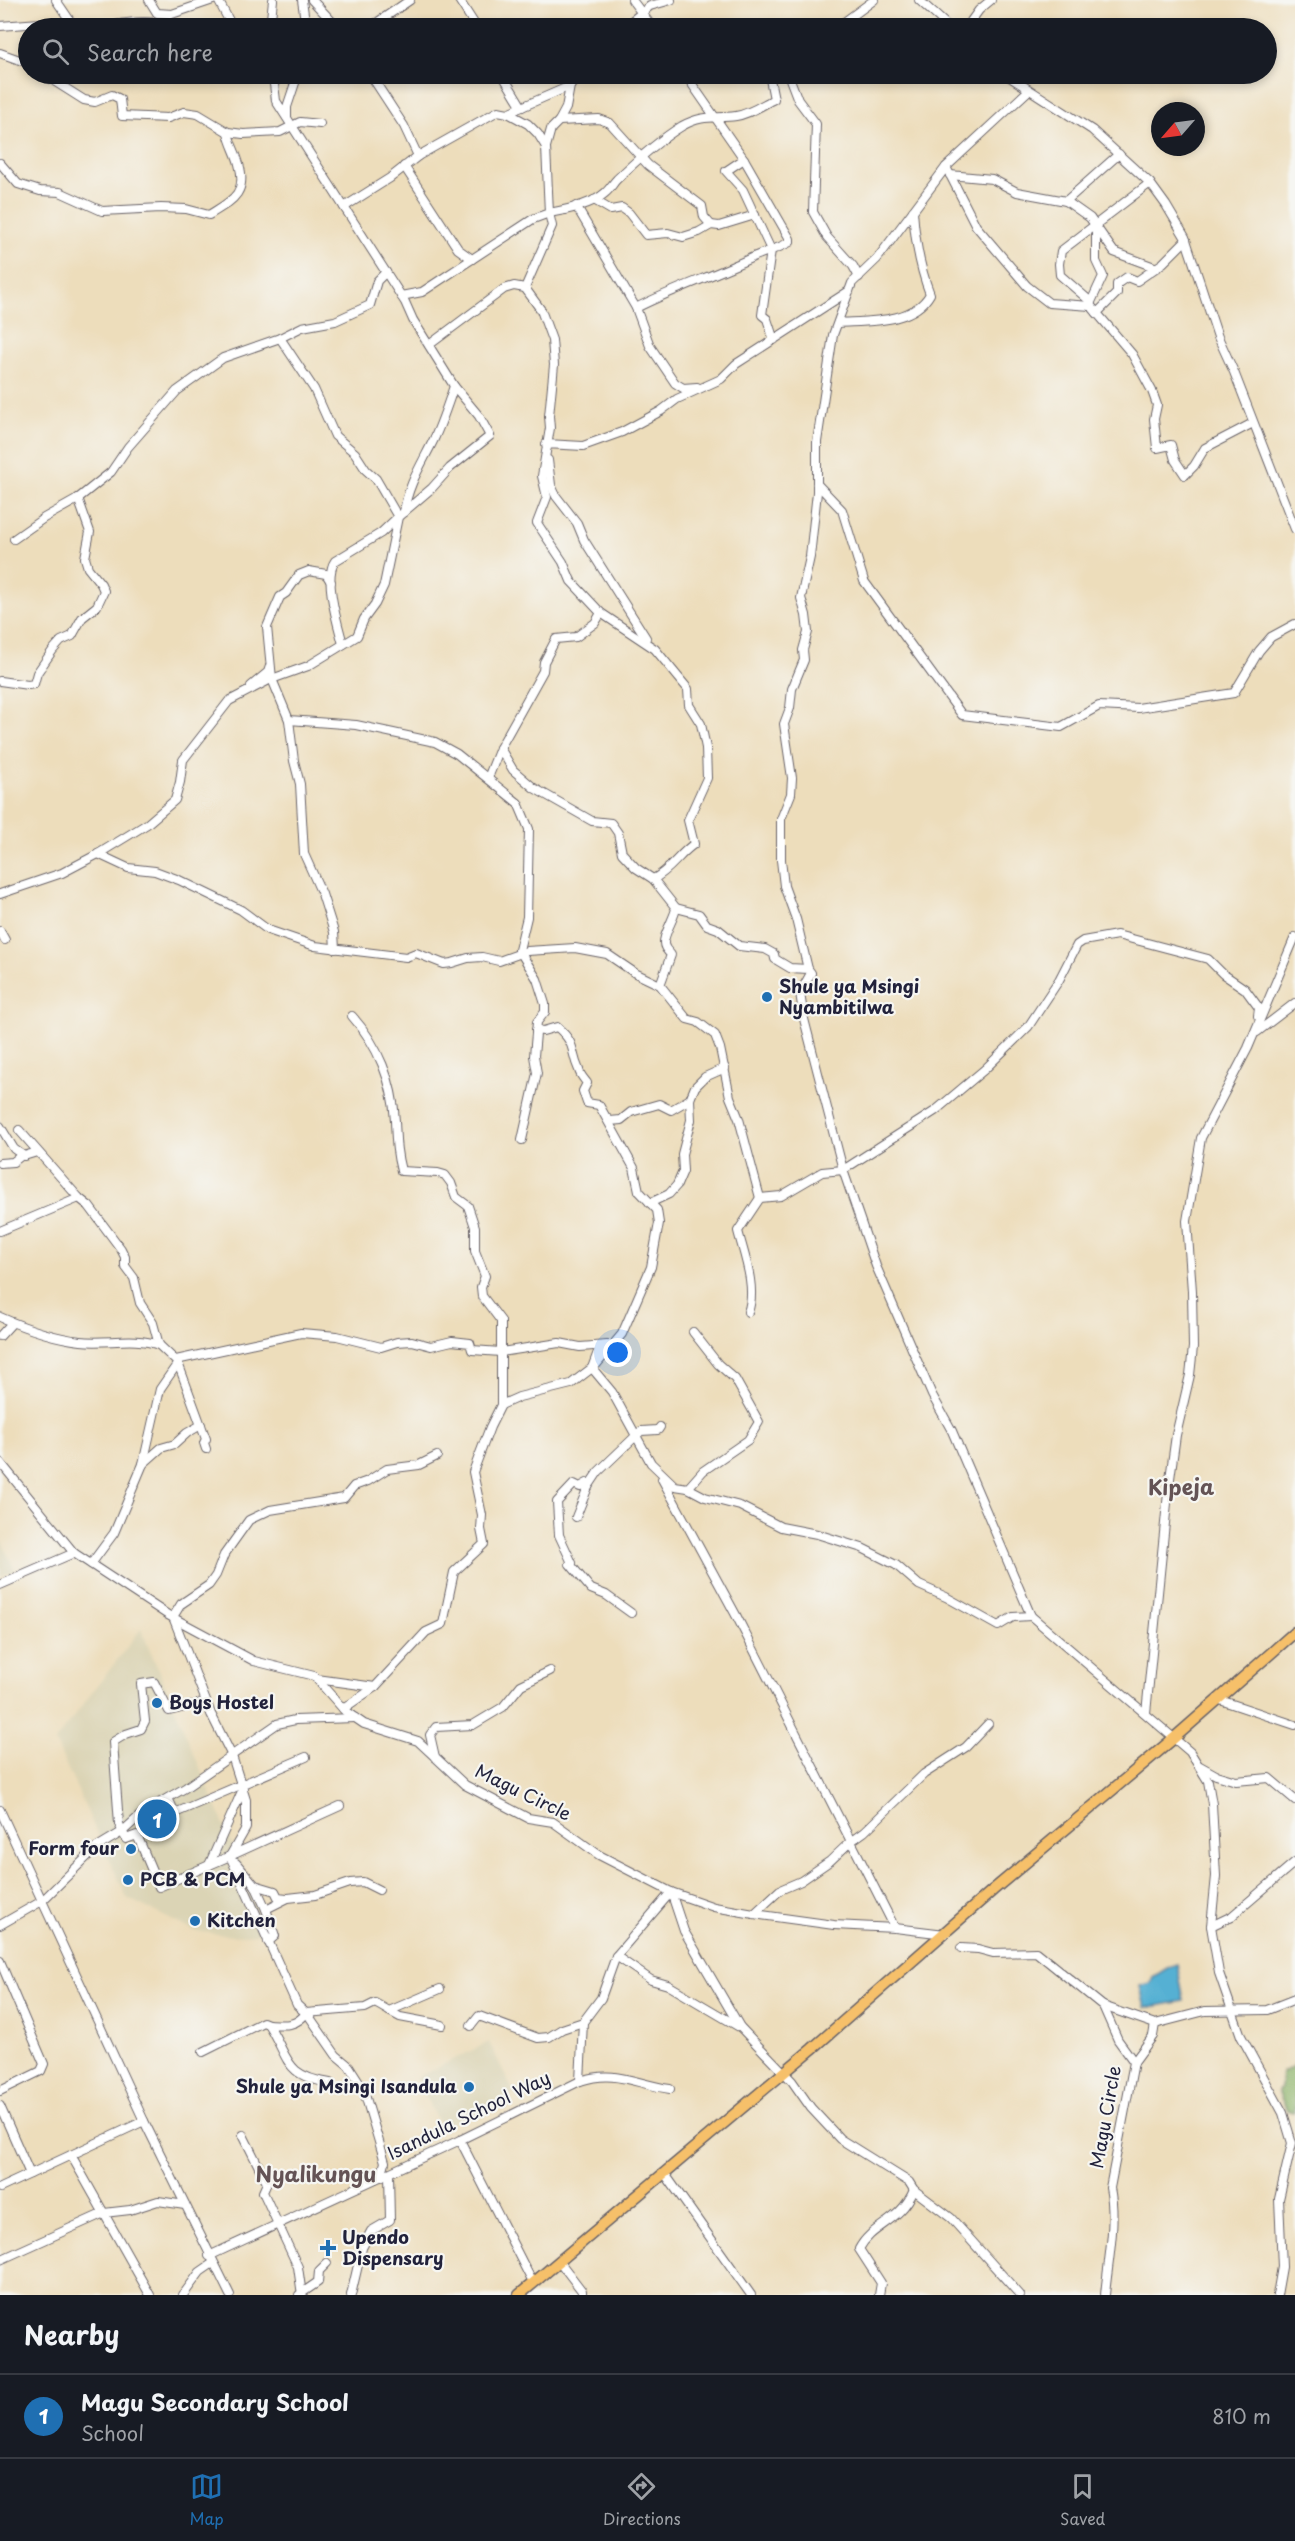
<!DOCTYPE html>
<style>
:root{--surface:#171b24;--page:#20242c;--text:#f1f3f6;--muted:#9ea1a6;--line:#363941;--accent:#1f6fb2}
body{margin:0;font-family:"Playpen Sans",sans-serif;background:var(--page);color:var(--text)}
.compass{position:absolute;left:1151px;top:102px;width:54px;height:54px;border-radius:50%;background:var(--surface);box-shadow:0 3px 9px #0003;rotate:242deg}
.you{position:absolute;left:618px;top:1353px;width:21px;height:21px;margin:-15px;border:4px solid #fff;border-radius:50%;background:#1a73e8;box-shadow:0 0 0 9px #1a73e833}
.badge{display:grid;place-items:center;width:39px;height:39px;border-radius:50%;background:var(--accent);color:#fff;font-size:20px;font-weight:700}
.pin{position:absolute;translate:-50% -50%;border:3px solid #fff;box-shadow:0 2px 6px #0006}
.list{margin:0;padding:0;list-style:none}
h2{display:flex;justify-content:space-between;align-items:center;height:78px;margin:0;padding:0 24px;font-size:26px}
h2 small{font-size:20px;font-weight:400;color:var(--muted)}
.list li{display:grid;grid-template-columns:39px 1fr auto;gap:18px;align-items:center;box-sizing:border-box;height:84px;padding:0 24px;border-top:2px solid var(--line)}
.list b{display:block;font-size:22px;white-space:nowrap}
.list p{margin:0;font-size:20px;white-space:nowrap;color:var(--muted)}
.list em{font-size:20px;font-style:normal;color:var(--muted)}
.icon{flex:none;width:33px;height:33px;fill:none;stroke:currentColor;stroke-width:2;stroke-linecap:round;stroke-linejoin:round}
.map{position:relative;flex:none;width:1295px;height:2295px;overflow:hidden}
.search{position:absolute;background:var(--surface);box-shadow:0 3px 9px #0003;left:18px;right:18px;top:18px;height:66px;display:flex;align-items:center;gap:15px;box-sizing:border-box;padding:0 21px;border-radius:33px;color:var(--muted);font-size:22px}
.sheet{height:162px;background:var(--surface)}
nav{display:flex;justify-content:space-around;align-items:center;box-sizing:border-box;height:84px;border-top:2px solid var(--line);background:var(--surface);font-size:16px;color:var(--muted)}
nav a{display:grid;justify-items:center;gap:3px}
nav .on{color:var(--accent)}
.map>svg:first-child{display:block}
.built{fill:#dbd4b5}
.forest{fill:#8cb268;stroke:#576a52;stroke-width:1.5}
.water{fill:#55b0d3;stroke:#3c6987;stroke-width:1.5}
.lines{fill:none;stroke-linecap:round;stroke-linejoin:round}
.minor-casing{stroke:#696368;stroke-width:10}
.major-casing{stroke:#696368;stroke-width:13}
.minor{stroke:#fff;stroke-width:8}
.major{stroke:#f6c06b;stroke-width:10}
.poi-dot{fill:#1f6fb2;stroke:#f6f6f2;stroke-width:2}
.labels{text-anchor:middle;stroke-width:4.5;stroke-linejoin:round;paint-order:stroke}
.poi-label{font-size:18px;font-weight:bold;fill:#22223b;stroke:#f6f6f2;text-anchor:start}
.street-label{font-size:18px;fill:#22223b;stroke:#f6f6f2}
.quarter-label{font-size:21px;font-weight:bold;fill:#645355;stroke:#f6f6f2}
</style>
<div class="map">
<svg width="1295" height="2295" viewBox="0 0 1295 2295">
<rect width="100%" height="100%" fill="#f6f6f2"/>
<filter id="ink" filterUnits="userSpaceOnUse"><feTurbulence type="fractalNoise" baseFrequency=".0167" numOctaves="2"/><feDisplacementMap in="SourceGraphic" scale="12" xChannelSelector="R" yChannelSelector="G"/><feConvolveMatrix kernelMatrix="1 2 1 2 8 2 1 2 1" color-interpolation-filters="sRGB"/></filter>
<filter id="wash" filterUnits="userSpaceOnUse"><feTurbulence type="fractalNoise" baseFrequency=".008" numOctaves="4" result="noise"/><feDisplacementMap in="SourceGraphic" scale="24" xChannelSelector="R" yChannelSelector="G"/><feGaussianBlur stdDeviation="1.35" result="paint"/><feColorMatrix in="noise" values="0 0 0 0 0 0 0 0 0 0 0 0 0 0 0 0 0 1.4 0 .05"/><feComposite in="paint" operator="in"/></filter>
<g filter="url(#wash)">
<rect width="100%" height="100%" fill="#edddbb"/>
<g class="built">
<path d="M 0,1537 L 15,1571 L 0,1576 Z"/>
<path d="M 141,1629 L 270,1933 L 232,1936 L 194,1931 L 127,1898 L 55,1741 Z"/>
<path d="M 489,2042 L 514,2093 L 441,2128 L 416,2078 Z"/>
</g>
<path class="forest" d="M 1295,2065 L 1295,2112 L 1287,2111 L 1278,2091 L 1281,2088 L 1282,2073 Z"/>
<path class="water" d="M 1177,1964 L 1184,2001 L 1145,2008 L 1140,1986 L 1151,1983 L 1153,1976 C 1159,1975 1167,1966 1177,1964 Z"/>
</g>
<g filter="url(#ink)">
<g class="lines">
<g class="minor-casing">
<g id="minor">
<path d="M 56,0 L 75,28"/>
<path d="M 149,0 L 157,13 L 172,14 L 213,0"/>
<path d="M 218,0 L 233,28"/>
<path d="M 302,0 L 306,28"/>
<path d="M 312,0 L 338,28"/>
<path d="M 459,0 L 477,28"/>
<path d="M 632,0 L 653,28"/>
<path d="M 919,0 L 950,28"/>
<path d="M 0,26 L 40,23 L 73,25 L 77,28"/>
<path d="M 104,28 C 130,19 161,21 186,28"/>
<path d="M 270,28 L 273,0"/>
<path d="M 369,28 L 410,0"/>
<path d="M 623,28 L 650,6 L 671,0"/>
<path d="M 836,28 L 874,0"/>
<path d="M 966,28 L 979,10 L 991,0"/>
<path d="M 0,53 L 28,63"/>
<path d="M 43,74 L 84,100 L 95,102 L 112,95 L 120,99 L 122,116 L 168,118 L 184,112 L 198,114 L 228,132 L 243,134 L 280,132 L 300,122 L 320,124"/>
<path d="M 268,74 L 274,84 L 276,101 L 405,302 L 413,320 L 454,386 C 448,404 442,422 434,439 C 422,464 408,484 404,512"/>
<path d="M 502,74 L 522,107"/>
<path d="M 788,74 L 798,100 L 816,124 L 813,212 L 827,237 L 853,266 L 859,277"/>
<path d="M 1005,74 L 1092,130 L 1150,183 L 1166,205 L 1185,237 L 1218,337 L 1234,372 L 1295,529"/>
<path d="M 508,113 L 570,86 L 581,74"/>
<path d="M 287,117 L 287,107 L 298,74"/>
<path d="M 559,121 L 566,108 L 570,86"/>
<path d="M 546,147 L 551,129 L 559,121 L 599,119 L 610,123 L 648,165 L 702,206 L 704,217 L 711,225"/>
<path d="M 1119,154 L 1066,201 L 1090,218 L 1114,252 L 1157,268"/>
<path d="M 744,159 L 726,171 L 743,190 L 771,250 L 762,315 L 767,319 L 774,340"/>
<path d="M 0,163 L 18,184 L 40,191 L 60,192 L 102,211 L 161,208 L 186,209 L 209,215 C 231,201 248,194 239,164 C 236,152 230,144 228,132"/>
<path d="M 404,166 L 458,249 L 472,259"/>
<path d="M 946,167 L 976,226 L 1027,286 L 1049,303 L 1091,306 L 1132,354 L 1152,391 L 1157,405 L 1154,419 L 1157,448 L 1171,445 L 1175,460 L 1185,475 L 1194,466 L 1205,448 L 1253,423"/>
<path d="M 950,175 L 992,179 L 1017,192 L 1066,201"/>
<path d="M 594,200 L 611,210 L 622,208 L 629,213 L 646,235 L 668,233 L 683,237 L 699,232 L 711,225 L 719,226 L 755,215"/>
<path d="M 576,206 L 636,308 L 650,346 L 675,383 L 683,388 L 697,387"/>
<path d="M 344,207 L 390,178 L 418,156 L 404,126 L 370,74"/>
<path d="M 525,288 L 541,310 L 552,340 L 554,365 L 549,416 L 550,428 L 542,476 L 547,497 L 537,523 L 563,562 L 571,581 L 601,613 L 655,649 L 688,689 L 689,705 L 701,724 L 706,748 L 707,778 L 688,820 L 694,844 C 679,854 670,871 653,879"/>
<path d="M 401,296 L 422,292 L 533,219 L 549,213 L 546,147 L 538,134 L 528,124 L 508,113 L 498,111 L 418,156"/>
<path d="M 1091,302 L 1103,276 L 1096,261 L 1096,227"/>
<path d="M 1089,306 L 1091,302 L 1060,275 L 1059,264 L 1061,251 L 1150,183"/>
<path d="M 636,308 C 673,289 713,276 751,258 C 763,252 778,249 790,242 L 790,239 L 744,159 L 685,74"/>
<path d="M 1097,313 L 1117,293 L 1117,284 L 1127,277 L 1137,281 L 1163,263 L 1186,240"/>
<path d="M 838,323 C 868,321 913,324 930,294 C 919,266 915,240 913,211"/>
<path d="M 280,338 L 314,389 L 335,436 L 355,453 L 366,470 L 376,479 L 398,517 L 381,533 L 335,561 C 323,577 338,625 343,644"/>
<path d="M 429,345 L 504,289 L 514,286 L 525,288 L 552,226 L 549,213 C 566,210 592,205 605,193 C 610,189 613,183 617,179 C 637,160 659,140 682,126 C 704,114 714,119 736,116 C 750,114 762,105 774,99 L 769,74"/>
<path d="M 547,447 L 546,444 L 583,446 L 622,432 L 661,411 L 677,399 L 721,379 L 736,364 L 849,291"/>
<path d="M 548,460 L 551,485 L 556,496 L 577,523 L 584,540 L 646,638"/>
<path d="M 817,484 L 842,510 L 864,581 L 962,715 L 1061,727 L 1099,706 L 1138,708 L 1234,693 L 1259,651 L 1271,637 L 1295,624"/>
<path d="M 14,539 L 44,518 L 76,500 L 111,472 L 128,447 L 177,391 L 223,358 L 280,338 L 302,327 L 335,321 L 370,305 L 377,281 L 386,272"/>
<path d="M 331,582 L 326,574 L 309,571 L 299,575 L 286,593 L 280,597 L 267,627 L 272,679 L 289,720 L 356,725 L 435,742 L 457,754 L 518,803 L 529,829 L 527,917 L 519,950 L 537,979 L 545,1004 L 545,1012 L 537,1022 L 534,1056 L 537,1073 L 522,1140"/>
<path d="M 0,681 L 28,685 L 34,684 L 37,673 L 53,650 L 61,641 L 72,636 L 82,618 L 97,606 L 104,591 L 101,584 L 88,568 L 85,558 L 90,532 L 78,498"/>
<path d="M 251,686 L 268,672 L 270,666"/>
<path d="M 289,720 L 294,761 L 300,784 L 304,854 L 322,894 L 334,932 L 335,949"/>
<path d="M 500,748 L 513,770 L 534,788 L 592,821 L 611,823 L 618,833 L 622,853 L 636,868 L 653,879 L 676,908 L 699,914 L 707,925 L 718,929 L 739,946 L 765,949 L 774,954 L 775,959 L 790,968 L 808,969 L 811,973 L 800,993 L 804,1019 L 843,1170 L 876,1266 L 932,1395 L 952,1431 L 1031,1616 L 1190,1752 L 1208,1781 L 1212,1804 L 1216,1876 L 1211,1926 L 1219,1973 L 1241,2036 L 1283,2113 L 1292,2143 L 1279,2199 L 1282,2267 L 1277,2295"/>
<path d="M 488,778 L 500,748 L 543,671 L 544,662 L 556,639 L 576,637 L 595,623 L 601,613"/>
<path d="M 98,854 L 128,868 L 155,871 L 179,880 L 241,910 L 268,930 L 315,946 L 406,957 L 416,953 L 444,964 L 452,963 L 468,958 L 482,957 L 499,961 L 527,951 L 575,948 L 607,954 L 635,973 L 660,985 L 687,1019 L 698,1022 L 715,1035 L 720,1048 L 730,1097 L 739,1119 L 760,1198"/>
<path d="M 0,894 L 62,873 L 98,854 L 147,824 L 175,800 L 180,782 L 183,760 L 229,701 L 269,680 L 308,666 L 357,636 L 364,619 L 375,604 L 384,585 L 398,517 L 432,488 L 450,468 L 490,436 L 479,416 L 454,386"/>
<path d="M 0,931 L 5,940"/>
<path d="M 808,969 L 796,919 L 784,886 L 781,860 L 781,819 L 791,794 L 792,778 L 784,724 L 790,708 L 792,689 L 804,660 L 803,650 L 808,632 L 806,615 L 801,598 L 810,557 L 817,492 L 817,442 L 833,335 L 852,283 L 877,259 L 946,167 L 1029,90"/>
<path d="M 660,985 L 671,955 C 669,952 666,950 665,947 C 660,939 675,918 676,908"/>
<path d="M 352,1016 C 378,1045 393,1082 395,1121 C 396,1140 396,1152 401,1171 L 438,1173 L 445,1175 L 451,1183 L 456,1197 L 468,1206 L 475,1227 L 475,1251 L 485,1276 L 481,1287 L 482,1296 L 501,1321 L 501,1405"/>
<path d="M 1257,1032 L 1295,1003"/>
<path d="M 607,1118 L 610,1121 L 621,1120 L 631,1112 L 659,1104 L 671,1110 L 690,1099"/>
<path d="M 0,1126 L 14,1149 L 24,1156 L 37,1152"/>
<path d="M 19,1130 L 79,1198 L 89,1206 L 121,1249 L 125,1257 L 125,1266 L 134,1278 L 140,1303 L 153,1323 L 159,1345 L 178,1363 L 206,1439 L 204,1443 L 206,1449"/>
<path d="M 0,1163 L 13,1162 L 22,1155"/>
<path d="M 650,1203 L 669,1194 L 677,1185 L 683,1171 L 682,1154 L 691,1120 L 690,1099 L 695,1087 L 705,1077 L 725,1068"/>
<path d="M 0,1231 L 79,1198"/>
<path d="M 748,1312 C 757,1288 744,1255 738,1231 L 760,1198 L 781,1196 L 822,1172 L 843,1170 L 935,1111 L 985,1069 L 1028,1027 L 1059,980 L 1077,945 L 1083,941 L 1117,935 L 1208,959 L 1223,974 L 1245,989 L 1259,1008 L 1258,1016"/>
<path d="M 0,1317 C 25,1328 54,1338 81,1341 C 107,1344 134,1336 159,1345"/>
<path d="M 0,1336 L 12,1323"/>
<path d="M 610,1345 L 598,1352 L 592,1368 L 612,1392 L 651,1463 L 675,1486 L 688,1488 L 705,1497 L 740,1506 L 781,1527 L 817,1534 L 862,1548 L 896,1565 L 919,1585 L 946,1597 L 998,1626 L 1013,1617 L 1031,1616"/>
<path d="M 176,1360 L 301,1333 L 337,1336 L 381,1347 L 397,1342 L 412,1341 L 431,1346 L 452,1341 L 470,1343 L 472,1350 L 501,1352 L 559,1343 L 580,1347 L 607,1345"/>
<path d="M 0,1462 L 74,1553"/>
<path d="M 143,1464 L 160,1389 L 178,1363"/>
<path d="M 662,1479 L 737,1617 L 895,1928"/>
<path d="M 688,1488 L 703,1471 L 748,1440 L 759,1422 L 735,1379 L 718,1364 L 693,1332"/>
<path d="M 576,1517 L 588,1487"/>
<path d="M 572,1563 L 559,1535 L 557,1502 L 574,1484 L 580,1487 L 587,1483 L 588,1487 L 598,1472 L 641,1431 L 658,1430 L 660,1427"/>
<path d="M 91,1564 L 114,1533 L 143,1464 L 161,1448 L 175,1444 L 187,1433 L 201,1425"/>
<path d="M 570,1564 L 591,1589 L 606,1595 L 631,1613"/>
<path d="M 0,1585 L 74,1553 L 168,1615 L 254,1661 L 314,1676 L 345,1711 L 364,1724 L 418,1741 L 465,1785 L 528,1818 L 553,1822 L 599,1855 L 671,1892 L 714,1907 L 754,1914 L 834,1925 L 895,1928 L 945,1934"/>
<path d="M 317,1679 L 375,1687 L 426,1632 L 443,1624 L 454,1572 L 484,1544 L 481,1529 L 482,1515 L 473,1472 L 490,1427 L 501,1405 L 519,1397 L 571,1384 L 596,1365 L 622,1334 L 651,1267 L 659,1223 L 657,1210 L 639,1191 L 634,1168 L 599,1105 L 587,1103 L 583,1091 L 587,1083 C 584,1079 580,1075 579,1070 C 570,1051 577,1044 557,1027 L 543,1031 L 536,1030"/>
<path d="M 1217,1699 L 1295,1725"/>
<path d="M 206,1702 L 169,1711 L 154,1682 L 141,1684 L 145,1721 L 141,1729 L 126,1734 L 113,1742 L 119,1824 L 126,1839 L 137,1835 L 159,1887 L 230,1856"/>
<path d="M 343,1709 L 375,1687"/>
<path d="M 1146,1713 L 1168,1493 L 1176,1435 L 1190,1375 L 1193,1347 L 1192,1291 L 1187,1221 L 1201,1138 L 1248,1048 L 1295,937"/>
<path d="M 435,1757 L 430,1735 L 436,1727 L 473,1725 L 503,1707 L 521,1685 L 550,1671"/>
<path d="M 1200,1766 L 1216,1775 L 1236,1781 L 1269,1778 L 1295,1800"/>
<path d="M 168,1798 L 175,1813 L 306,1757"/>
<path d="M 340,1806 L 230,1856 L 246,1828 L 246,1800 L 232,1756 L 211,1714 L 173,1617 L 181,1604 L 209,1585 L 216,1575 L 224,1555 L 249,1520 L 270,1510 L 344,1498 L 354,1486 L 368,1481 L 387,1469 L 419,1465 L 437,1456"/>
<path d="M 0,1810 L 144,2121 L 230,2295"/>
<path d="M 230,1856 L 297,2005 L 309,2016 L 336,2055 L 349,2066 L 363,2088 L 385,2162 L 381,2177"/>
<path d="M 236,1863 L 255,1885 L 275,1891 L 278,1897 L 287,1898"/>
<path d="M 209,1865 L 243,1789"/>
<path d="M 255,1885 L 266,1909"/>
<path d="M 671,1892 L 684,1931 L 740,2027"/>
<path d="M 754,1914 L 780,1890 L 801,1881 L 830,1861 L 850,1842 L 864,1832 L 924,1774 L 966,1747 L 988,1724"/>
<path d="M 0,1925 L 42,1901 L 97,1847 L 122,1832 L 145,1811 L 185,1788 L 277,1724 L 295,1720 L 355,1718"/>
<path d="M 1211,1926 L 1232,1916 L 1295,1862"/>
<path d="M 268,1942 L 275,1936 L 266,1909 L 288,1898 L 315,1895 L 350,1883 L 363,1882 L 379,1890"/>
<path d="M 961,1948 L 978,1949 L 993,1953 L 1036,1952 L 1103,2006 L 1118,2040 L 1134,2062 L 1110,2188 C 1117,2222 1108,2261 1105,2295"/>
<path d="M 616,1956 L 651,1980 L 668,1985 L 741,2028 L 792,2081 L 811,2108 L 840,2139 L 909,2182 L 914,2190 L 951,2218 L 1020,2295"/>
<path d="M 0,1961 L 44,2064 L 41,2071 L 0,2091"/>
<path d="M 1103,2006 L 1155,2024 L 1205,2011 L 1267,2010 L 1295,1999"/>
<path d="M 389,2011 L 400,2017 L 442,2025"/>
<path d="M 268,2024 C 284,2025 296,2027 306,2013 L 365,2008 L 375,2003 L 389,2011 L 440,1989"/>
<path d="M 471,2026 L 479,2016 L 538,2038 L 549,2037 L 562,2029 L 583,2022"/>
<path d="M 203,2052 L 263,2022 L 268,2024 C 290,2058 283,2076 330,2083"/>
<path d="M 1134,2062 L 1153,2036 L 1155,2024"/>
<path d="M 580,2081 L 583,2022 L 601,1998 L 616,1956 L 671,1892"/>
<path d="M 0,2106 L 30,2174"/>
<path d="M 243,2135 L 267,2183 L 263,2192 L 298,2267 L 302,2295"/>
<path d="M 460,2140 L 533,2283"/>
<path d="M 71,2155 L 150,2295"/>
<path d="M 665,2174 L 751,2295"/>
<path d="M 0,2188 L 144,2121"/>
<path d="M 209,2256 L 460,2140 L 580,2081 C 616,2069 635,2084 670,2089"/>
<path d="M 0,2260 L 104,2213 L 130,2210 L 158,2201 L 185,2205"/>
<path d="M 559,2261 L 582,2291 L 582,2295"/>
<path d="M 183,2295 L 200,2272 L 213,2263"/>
<path d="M 299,2295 L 318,2282 L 319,2271 L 327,2263"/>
<path d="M 351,2295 L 362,2248 L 371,2231 L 390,2220 L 389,2173"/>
<path d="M 879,2295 L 881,2283 L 859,2249 C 872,2224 900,2223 914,2190"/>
</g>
</g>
<g class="major-casing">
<path id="major" d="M 519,2295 L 812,2049 L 993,1890 L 1173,1739 L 1295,1632"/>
</g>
<use href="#minor" class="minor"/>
<use href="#major" class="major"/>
</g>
</g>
<g class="poi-dot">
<circle cx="767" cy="997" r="6"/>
<circle cx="157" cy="1703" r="6"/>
<circle cx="131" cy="1849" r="6"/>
<circle cx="128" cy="1880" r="6"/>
<circle cx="195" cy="1921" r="6"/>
<circle cx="469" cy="2087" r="6"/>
<path d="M325 2239h6v6h6v6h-6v6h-6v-6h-6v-6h6z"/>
</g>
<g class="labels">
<g class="poi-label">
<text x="779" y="993">Shule ya Msingi<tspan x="779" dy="21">Nyambitilwa</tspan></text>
<text x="169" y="1709">Boys Hostel</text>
<text x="119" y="1855" text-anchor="end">Form four</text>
<text x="140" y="1886">PCB &amp; PCM</text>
<text x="207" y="1927">Kitchen</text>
<text x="457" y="2093" text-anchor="end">Shule ya Msingi Isandula</text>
<text x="342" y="2244">Upendo<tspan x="342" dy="21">Dispensary</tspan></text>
</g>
<g class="street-label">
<text transform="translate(523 1793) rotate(26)" y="6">Magu Circle</text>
<text transform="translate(469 2116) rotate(-26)" y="6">Isandula School Way</text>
<text transform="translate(1106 2117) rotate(-80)" y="6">Magu Circle</text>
</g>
<g class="quarter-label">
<text x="1181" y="1495">Kipeja</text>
<text x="316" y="2182">Nyalikungu</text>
</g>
</g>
</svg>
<svg class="compass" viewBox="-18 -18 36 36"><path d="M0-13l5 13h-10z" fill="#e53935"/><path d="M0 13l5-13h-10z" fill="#9ea1a6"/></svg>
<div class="you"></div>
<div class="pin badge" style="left:157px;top:1819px">1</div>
<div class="search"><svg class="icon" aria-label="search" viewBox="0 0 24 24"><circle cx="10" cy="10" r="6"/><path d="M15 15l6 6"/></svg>Search here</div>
</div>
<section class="sheet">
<h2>Nearby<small></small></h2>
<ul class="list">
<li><span class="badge">1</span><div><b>Magu Secondary School</b><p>School</p></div><em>810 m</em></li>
</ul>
</section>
<nav>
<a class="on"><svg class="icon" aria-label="map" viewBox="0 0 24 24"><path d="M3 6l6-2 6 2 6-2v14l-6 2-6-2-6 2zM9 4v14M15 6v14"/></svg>Map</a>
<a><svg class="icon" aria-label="directions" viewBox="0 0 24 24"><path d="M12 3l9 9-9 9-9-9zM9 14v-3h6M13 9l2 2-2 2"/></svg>Directions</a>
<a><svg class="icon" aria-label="saved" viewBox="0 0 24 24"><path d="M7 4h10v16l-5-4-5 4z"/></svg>Saved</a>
</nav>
